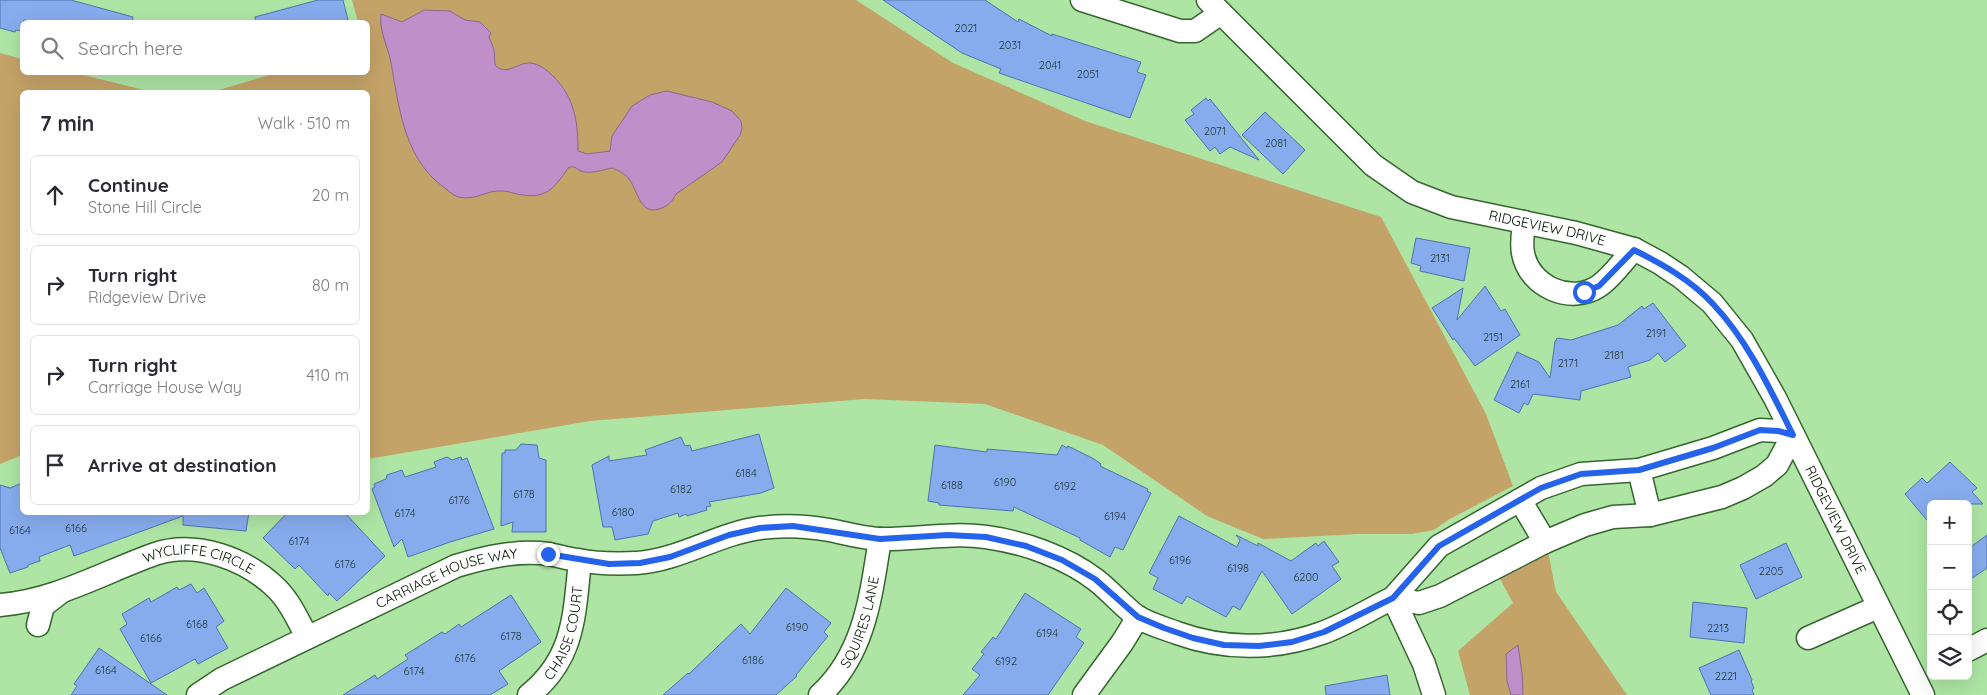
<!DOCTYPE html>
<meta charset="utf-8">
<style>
:root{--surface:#fff;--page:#f2f2f3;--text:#2b2b33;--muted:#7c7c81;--line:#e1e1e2}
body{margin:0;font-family:Quicksand,sans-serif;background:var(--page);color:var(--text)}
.controls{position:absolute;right:15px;bottom:15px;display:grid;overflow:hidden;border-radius:8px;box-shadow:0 5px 20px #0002}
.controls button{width:45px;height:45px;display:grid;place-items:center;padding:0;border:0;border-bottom:1px solid var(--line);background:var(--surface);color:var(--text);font:25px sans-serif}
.stop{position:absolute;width:15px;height:15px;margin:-11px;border:4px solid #2563eb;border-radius:50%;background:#fff}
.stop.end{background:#2563eb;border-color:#fff;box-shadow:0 1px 5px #0008}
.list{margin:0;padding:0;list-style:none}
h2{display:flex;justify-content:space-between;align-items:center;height:65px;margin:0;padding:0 20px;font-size:21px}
h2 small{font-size:16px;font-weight:400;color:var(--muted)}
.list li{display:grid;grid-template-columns:32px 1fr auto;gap:15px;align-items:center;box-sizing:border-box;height:80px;margin:0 10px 10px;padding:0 10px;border:1px solid var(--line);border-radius:8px}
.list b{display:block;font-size:19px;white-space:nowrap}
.list p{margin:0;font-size:16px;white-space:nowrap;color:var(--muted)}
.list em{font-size:16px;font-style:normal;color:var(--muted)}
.icon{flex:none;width:28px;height:28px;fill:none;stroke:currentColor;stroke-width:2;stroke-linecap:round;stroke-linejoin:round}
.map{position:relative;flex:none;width:1987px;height:695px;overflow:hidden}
.search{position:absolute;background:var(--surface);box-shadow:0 5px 20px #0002;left:20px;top:20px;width:350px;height:55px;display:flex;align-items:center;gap:12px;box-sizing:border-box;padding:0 18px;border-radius:8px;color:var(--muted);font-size:19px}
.panel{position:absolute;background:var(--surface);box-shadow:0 5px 20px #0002;left:20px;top:90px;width:350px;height:425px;border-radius:8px}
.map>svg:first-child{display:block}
.green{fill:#c4a368}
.water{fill:#c08ec9;stroke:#87698d}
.building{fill:#87aced;stroke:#4f72ae}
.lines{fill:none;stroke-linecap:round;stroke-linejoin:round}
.minor-casing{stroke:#34662d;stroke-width:25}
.minor{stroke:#fff;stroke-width:22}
.route{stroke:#2563eb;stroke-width:6}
.labels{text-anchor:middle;stroke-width:5;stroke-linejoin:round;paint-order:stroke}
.number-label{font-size:11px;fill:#22383b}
.street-label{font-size:14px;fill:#011200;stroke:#e2fedd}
</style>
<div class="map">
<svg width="1987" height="695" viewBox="0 0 1987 695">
<rect width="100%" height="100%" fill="#aee5a5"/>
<g class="green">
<path d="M 352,0 L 856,0 L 953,63 L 1085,121 L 1381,217 L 1486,414 L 1513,486 L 1448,520 L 1434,530 L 1412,534 L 1358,534 L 1263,539 L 1207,516 L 1103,445 L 985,404 L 865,399 L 590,421 L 368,459 L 368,92 L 212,92 L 276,73 L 368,72 L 368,22 L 358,22 Z"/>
<path d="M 0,53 L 22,59 L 22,72 L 75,73 L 152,92 L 22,92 L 22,455 L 0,464 Z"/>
<path d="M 1548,551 L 1556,592 L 1627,695 L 1470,695 L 1458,651 L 1513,603 L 1499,577 Z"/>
</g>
<g class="water">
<path d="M 424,10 L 450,11 L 465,20 L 480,22 L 491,33 L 489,37 L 494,49 L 495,65 C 507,77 517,62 531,63 C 539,64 547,70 553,76 C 575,98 578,122 578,151 L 587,154 L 610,151 L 612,136 L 632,106 L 650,95 L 667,91 L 712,102 L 732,111 L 741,121 L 742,129 L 740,135 L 722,162 L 676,194 C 672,202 668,206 659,209 C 640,215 638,191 629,179 C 626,174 618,171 613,168 C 600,170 585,177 575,167 L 569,167 C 553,189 547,200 517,194 C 512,193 507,191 502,191 C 486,190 476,201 458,197 C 452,195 447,189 442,186 C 402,155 399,104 390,58 C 386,43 379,29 381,14 L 402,22 Z"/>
<path d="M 1518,645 L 1522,673 L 1523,695 L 1511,695 L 1507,681 L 1506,654 Z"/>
</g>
<g class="building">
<path d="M 0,0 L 71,0 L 133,17 L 132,22 L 36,22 L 24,20 L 21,31 L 16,30 L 15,32 L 0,28 Z"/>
<path d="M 318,0 L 343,0 L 348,20 L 337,22 L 256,22 L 255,17 Z"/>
<path d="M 883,0 L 985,0 L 1018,22 L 1019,19 L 1052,36 L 1052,34 L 1141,62 L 1137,72 L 1146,75 L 1130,118 L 999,73 L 1001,69 L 962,53 Z"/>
<path d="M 1206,98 L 1208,101 L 1210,99 L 1259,160 L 1230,147 L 1220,154 L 1215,147 L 1210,151 L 1185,120 L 1194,114 L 1191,110 Z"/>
<path d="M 1265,112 L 1305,150 L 1283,174 L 1242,135 Z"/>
<path d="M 1416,238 L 1470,248 L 1464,281 L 1420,271 L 1421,266 L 1411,263 Z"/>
<path d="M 1485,286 L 1501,311 L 1505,309 L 1520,335 L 1475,366 L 1454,338 L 1453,340 L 1432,308 L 1463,288 L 1457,320 Z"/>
<path d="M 1653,303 L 1686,346 L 1665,362 L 1658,353 L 1650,360 L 1628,367 L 1631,377 L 1581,391 L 1580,400 L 1533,394 L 1528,405 L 1524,403 L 1519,413 L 1494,400 L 1517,352 L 1539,362 L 1550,378 L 1555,341 L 1556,341 L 1557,338 L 1571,340 L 1618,325 L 1642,306 L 1644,309 Z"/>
<path d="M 759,434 L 774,488 L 761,493 L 709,502 L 711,506 L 706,507 L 707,510 L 687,516 L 686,514 L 679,517 L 678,513 L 653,521 L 648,534 L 615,540 L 612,527 L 603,527 L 592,465 L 609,456 L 609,461 L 647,455 L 645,450 L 681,437 L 685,446 L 690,445 L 692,451 Z"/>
<path d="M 521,444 L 537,445 L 539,458 L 546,460 L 546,532 L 512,532 L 513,522 L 501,526 L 502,453 L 505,453 L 505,450 L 516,450 Z"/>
<path d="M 935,445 L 987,452 L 987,449 L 1057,455 L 1062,445 L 1067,448 L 1068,446 L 1094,459 L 1101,464 L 1100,466 L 1148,489 L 1147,491 L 1151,493 L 1123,550 L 1115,547 L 1110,557 L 1080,540 L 1080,538 L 1014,507 L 1013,511 L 939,505 L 939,503 L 928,501 Z"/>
<path d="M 447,457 L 452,460 L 461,457 L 462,460 L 467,458 L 494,529 L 450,542 L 408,557 L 402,539 L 394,547 L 372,489 L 375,487 L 374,484 L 386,479 L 387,475 L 402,470 L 405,477 L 436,467 L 434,462 Z"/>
<path d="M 1950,462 L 1977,488 L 1972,492 L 1983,504 L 1931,504 L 1931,525 L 1905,494 L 1922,478 L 1927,483 Z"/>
<path d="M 22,483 L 22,512 L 249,512 L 246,531 L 183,525 L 183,516 L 74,556 L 70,545 L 39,557 L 40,561 L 28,565 L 28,567 L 10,573 L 0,548 L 0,485 L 10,488 Z"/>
<path d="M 288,512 L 344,512 L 385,556 L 337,601 L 329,593 L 328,596 L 299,565 L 295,569 L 263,538 Z"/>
<path d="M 1179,516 L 1237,547 L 1240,540 L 1236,535 L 1258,546 L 1258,543 L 1291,561 L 1316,543 L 1318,546 L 1324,541 L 1339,562 L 1332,566 L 1341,579 L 1292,614 L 1262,571 L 1240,610 L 1233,606 L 1226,617 L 1187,596 L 1182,604 L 1153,589 L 1158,578 L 1149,573 Z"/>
<path d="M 1987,535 L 1987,568 L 1968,581 L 1968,549 Z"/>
<path d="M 1786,543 L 1802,577 L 1756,599 L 1740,565 Z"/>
<path d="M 191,584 L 197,593 L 204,588 L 224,621 L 216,627 L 228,648 L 198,664 L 195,659 L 151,683 L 120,629 L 127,624 L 122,614 L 149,598 L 151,602 L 177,587 L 179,590 Z"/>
<path d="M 786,588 L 831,623 L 824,632 L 828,636 L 796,675 L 797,676 L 776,695 L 663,695 L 688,673 L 689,674 L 741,624 L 750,634 Z"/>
<path d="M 1025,593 L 1081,629 L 1076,637 L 1084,643 L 1048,695 L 963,695 L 980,675 L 972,669 L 984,654 L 981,652 L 993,637 L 996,639 Z"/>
<path d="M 511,595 L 541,642 L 499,671 L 508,684 L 490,695 L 343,695 L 375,675 L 377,679 L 408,659 L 405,655 L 442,632 L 445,634 L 459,624 L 461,627 Z"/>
<path d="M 1693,602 L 1747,608 L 1744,643 L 1690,637 Z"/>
<path d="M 99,648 L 167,695 L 71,695 L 77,686 L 74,684 Z"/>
<path d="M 1739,650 L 1752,680 L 1751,681 L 1754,688 L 1752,690 L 1754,695 L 1711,695 L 1699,668 Z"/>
<path d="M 1387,675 L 1390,695 L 1326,695 L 1325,686 Z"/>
</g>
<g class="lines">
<g class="minor-casing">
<g id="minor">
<path d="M 1082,0 L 1180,31 L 1195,31 L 1221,13"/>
<path id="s1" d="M 1208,0 L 1373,165 L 1412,192 L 1451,207 L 1576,233 L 1634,249 L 1660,263 L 1681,277 L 1712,303 L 1742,340 L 1775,398 L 1923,695"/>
<path d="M 1524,222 C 1523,232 1521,244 1523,253 C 1529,287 1571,305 1599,286 C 1612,277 1623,261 1634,249"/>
<path d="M 1760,430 L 1778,431 L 1793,435 L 1777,465 L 1764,476 L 1743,488 L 1722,497 L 1650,515 L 1613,517 L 1585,525 L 1545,542 L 1440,596 L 1419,603 L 1393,598 L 1439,546 L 1541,488 L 1581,474 L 1639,470 L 1713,448 Z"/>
<path d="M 1639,470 L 1650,515"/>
<path d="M 1520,500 L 1545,542"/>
<path id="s2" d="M 0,605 C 55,601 104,572 155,554 C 196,540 247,559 277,589 C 290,602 298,620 307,637"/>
<path d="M 38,625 L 43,606 L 61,592"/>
<path d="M 1808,638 L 1878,607"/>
<path d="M 1968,650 L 1987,640"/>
<path id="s3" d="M 198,695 L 222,679 L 456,566 C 486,557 517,550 549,554 C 559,556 568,559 578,560 C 598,564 617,564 637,563 C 680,560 717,534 760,528 C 783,525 807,526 829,530 C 845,533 861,538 878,539 C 914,540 950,532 986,537 C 1023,542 1066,557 1096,580 C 1110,591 1122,605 1136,616 C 1148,624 1164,628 1177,633 C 1224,650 1275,650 1322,633 C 1347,624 1370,609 1393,598 L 1424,664 L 1434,695"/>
<path id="s4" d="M 529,695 C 575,658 574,615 580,561"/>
<path id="s5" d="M 820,695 C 865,654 871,595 880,539"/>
<path d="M 1084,695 L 1122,643 L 1138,617"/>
</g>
</g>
<use href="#minor" class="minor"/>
</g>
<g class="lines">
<path class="route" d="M 548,554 L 609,564 L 640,563 L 670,557 L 729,535 L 760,528 L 793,526 L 880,539 L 948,535 L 986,537 L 1026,546 L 1062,560 L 1095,579 L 1138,617 L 1164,628 L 1193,638 L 1224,645 L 1259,646 L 1292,642 L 1324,632 L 1393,598 L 1439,546 L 1541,488 L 1581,474 L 1639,470 L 1713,448 L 1760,430 L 1778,431 L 1793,435 C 1770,389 1748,341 1713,304 C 1691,280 1662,264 1634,250 L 1599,286 L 1584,292"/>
</g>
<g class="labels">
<g class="number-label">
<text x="966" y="32">2021</text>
<text x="1010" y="49">2031</text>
<text x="1050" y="69">2041</text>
<text x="1088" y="78">2051</text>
<text x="1215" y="135">2071</text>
<text x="1276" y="147">2081</text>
<text x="1440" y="262">2131</text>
<text x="1656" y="337">2191</text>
<text x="1493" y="341">2151</text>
<text x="1614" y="359">2181</text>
<text x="1568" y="367">2171</text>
<text x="1520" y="388">2161</text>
<text x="746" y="477">6184</text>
<text x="1005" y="486">6190</text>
<text x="952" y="489">6188</text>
<text x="1065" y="490">6192</text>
<text x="681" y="493">6182</text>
<text x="524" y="498">6178</text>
<text x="459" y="504">6176</text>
<text x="623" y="516">6180</text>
<text x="405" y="517">6174</text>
<text x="1115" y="520">6194</text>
<text x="76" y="532">6166</text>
<text x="20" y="534">6164</text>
<text x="299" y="545">6174</text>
<text x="1180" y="564">6196</text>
<text x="345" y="568">6176</text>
<text x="1238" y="572">6198</text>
<text x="1771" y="575">2205</text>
<text x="1306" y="581">6200</text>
<text x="197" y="628">6168</text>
<text x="797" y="631">6190</text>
<text x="1718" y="632">2213</text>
<text x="1047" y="637">6194</text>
<text x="511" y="640">6178</text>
<text x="151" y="642">6166</text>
<text x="465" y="662">6176</text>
<text x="753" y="664">6186</text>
<text x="1006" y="665">6192</text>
<text x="106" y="674">6164</text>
<text x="414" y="675">6174</text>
<text x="1726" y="680">2221</text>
</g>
<g class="street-label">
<text dy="5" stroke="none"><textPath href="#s1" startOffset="421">RIDGEVIEW DRIVE</textPath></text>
<text dy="5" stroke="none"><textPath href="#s1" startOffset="856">RIDGEVIEW DRIVE</textPath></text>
<text dy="5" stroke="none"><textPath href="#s2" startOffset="209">WYCLIFFE CIRCLE</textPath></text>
<text dy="5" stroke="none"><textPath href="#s3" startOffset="276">CARRIAGE HOUSE WAY</textPath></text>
<text dy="5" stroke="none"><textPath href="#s5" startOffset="85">SQUIRES LANE</textPath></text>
<text dy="5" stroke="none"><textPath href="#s4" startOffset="74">CHAISE COURT</textPath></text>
</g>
</g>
</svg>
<div class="controls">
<button>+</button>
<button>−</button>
<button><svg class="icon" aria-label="locate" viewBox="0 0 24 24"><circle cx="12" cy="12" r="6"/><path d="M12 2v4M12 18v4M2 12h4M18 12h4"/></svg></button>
<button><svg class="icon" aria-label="layers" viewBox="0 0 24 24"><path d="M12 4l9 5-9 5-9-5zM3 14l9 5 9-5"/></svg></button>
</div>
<div class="stop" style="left:1584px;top:292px"></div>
<div class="stop end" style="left:548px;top:554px"></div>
<div class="search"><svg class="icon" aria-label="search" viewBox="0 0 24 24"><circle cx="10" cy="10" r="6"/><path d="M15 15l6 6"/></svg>Search here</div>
<section class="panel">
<h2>7 min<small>Walk · 510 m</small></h2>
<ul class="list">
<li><svg class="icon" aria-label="ahead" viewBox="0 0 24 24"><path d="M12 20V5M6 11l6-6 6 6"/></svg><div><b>Continue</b><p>Stone Hill Circle</p></div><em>20 m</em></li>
<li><svg class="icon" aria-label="right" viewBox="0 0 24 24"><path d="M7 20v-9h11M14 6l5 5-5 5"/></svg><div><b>Turn right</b><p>Ridgeview Drive</p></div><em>80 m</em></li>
<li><svg class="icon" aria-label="right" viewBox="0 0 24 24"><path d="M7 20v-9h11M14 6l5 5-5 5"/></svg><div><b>Turn right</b><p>Carriage House Way</p></div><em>410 m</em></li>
<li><svg class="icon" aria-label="arrive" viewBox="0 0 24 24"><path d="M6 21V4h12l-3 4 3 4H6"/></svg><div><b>Arrive at destination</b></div></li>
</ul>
</section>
</div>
